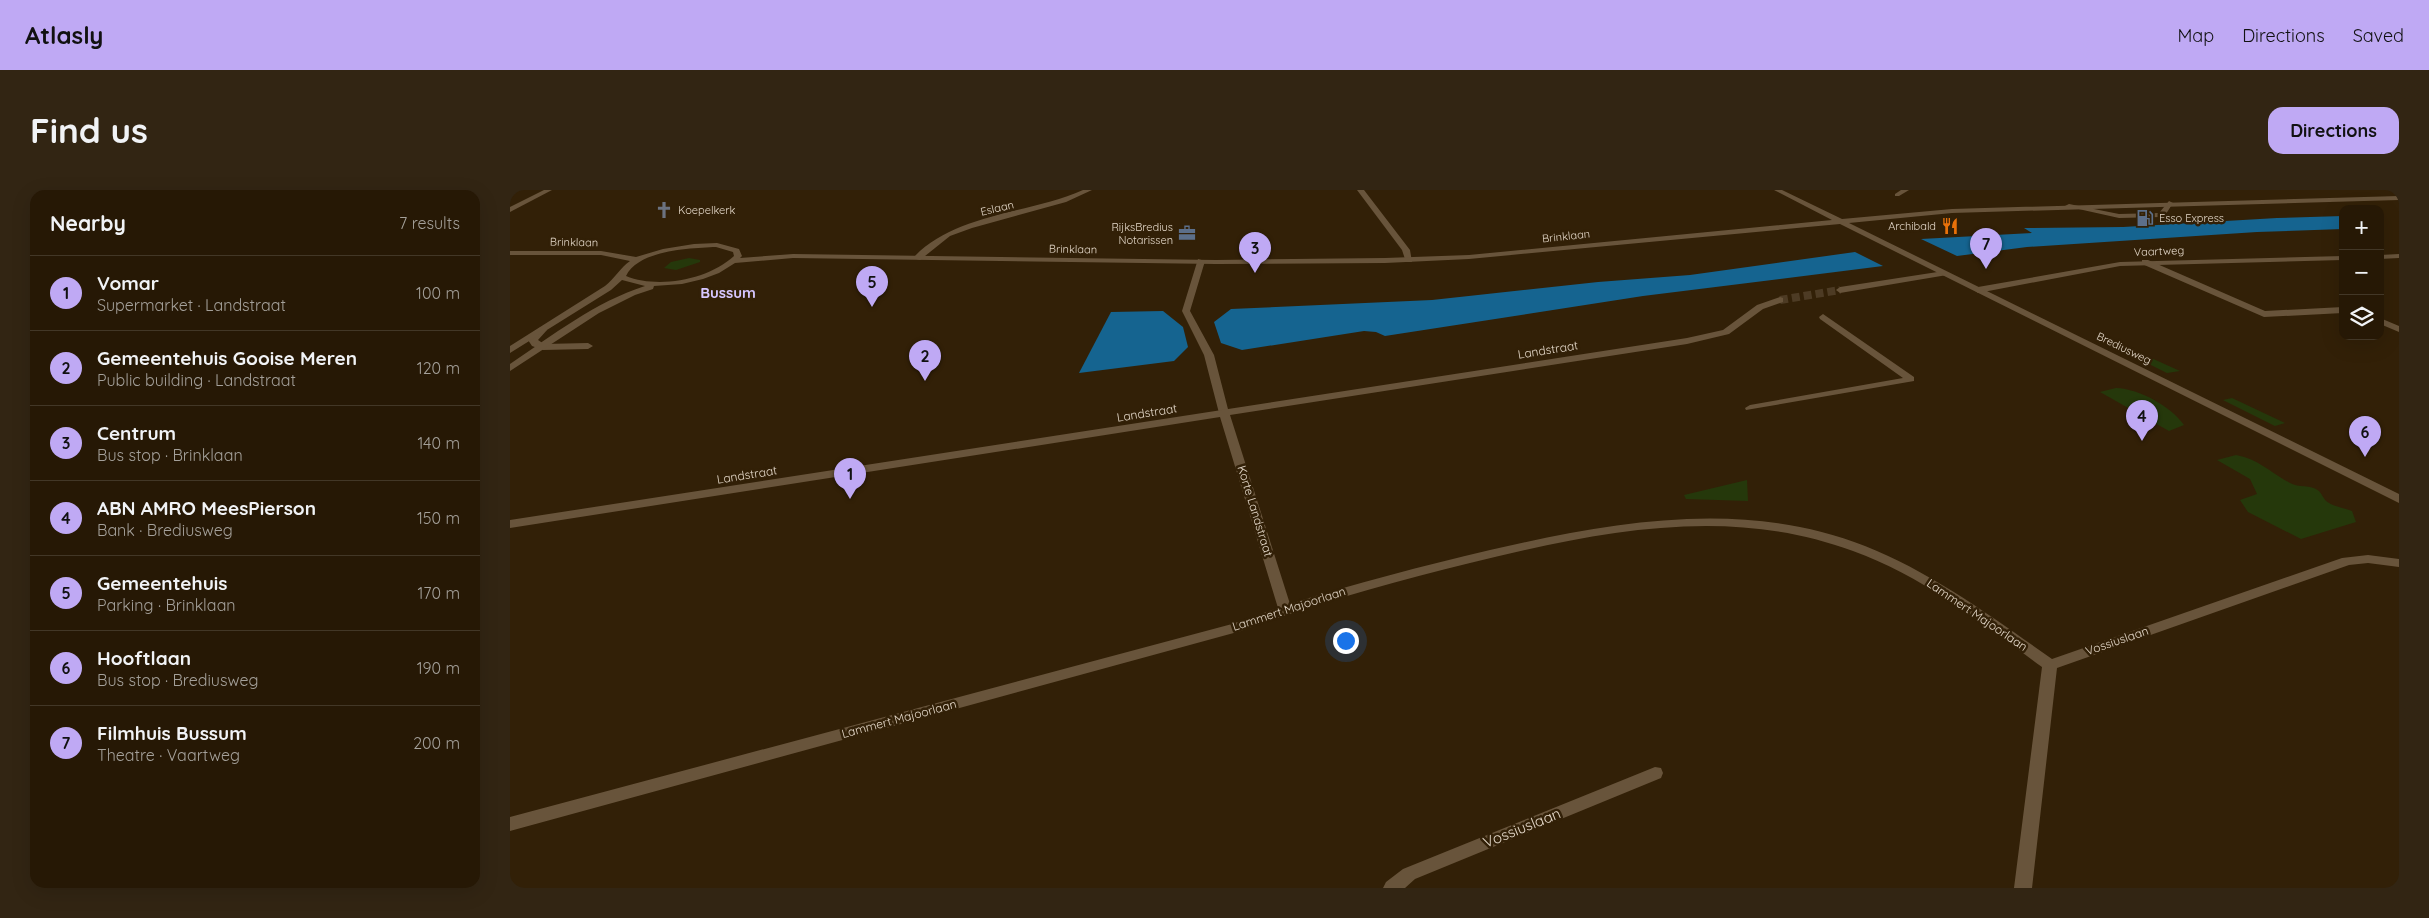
<!DOCTYPE html>
<meta charset="utf-8">
<style>
:root{--surface:#261805;--page:#322513;--text:#f1f3f6;--muted:#a4a09a;--line:#423727;--accent:#bfa9f4}
body{margin:0;font-family:Quicksand,sans-serif;background:var(--page);color:var(--text)}
.controls{position:absolute;right:15px;top:15px;display:grid;overflow:hidden;border-radius:10px;box-shadow:0 5px 20px #0002}
.controls button{width:45px;height:45px;display:grid;place-items:center;padding:0;border:0;border-bottom:1px solid var(--line);background:var(--surface);color:var(--text);font:25px sans-serif}
.you{position:absolute;left:835px;top:450px;width:18px;height:18px;margin:-12px;border:4px solid #fff;border-radius:50%;background:#1a73e8;box-shadow:0 0 0 8px #1a73e833}
.badge{display:grid;place-items:center;width:32px;height:32px;border-radius:50%;background:var(--accent);color:#111;font-size:16px;font-weight:700}
.pin{position:absolute;translate:-50% -41px;filter:drop-shadow(0 1px 2px #0008)}
.pin::after{content:'';position:absolute;top:26px;width:18px;height:15px;background:inherit;clip-path:polygon(0 0,100% 0,50% 100%)}
.list{margin:0;padding:0;list-style:none}
h2{display:flex;justify-content:space-between;align-items:center;height:65px;margin:0;padding:0 20px;font-size:21px}
h2 small{font-size:16px;font-weight:400;color:var(--muted)}
.list li{display:grid;grid-template-columns:32px 1fr auto;gap:15px;align-items:center;box-sizing:border-box;height:75px;padding:0 20px;border-top:1px solid var(--line)}
.list b{display:block;font-size:19px;white-space:nowrap}
.list p{margin:0;font-size:16px;white-space:nowrap;color:var(--muted)}
.list em{font-size:16px;font-style:normal;color:var(--muted)}
.icon{flex:none;width:28px;height:28px;fill:none;stroke:currentColor;stroke-width:2;stroke-linecap:round;stroke-linejoin:round}
.map{position:relative;flex:none;width:1889px;height:698px;overflow:hidden;border-radius:15px}
header{display:flex;align-items:center;gap:30px;box-sizing:border-box;height:70px;padding:0 25px;background:var(--accent);color:#111}
header strong{font-size:24px}
nav{display:flex;gap:28px;margin-inline-start:auto;font-size:18px}
.intro{display:flex;align-items:center;justify-content:space-between;box-sizing:border-box;height:120px;padding:0 30px}
h1{margin:0;font-size:35px}
.button{padding:12px 22px;border-radius:15px;background:var(--accent);color:#111;font-size:18px;font-weight:700}
main{display:flex;gap:30px;padding:0 30px}
aside{flex:1;background:var(--surface);border-radius:15px;box-shadow:0 5px 20px #0002}
.map>svg:first-child{display:block}
.green{fill:#25380b}
.water{fill:#156490}
.lines{fill:none;stroke-linecap:round;stroke-linejoin:round}
.minor-tunnel{stroke:#4d3b24;stroke-width:8;stroke-dasharray:8 4;stroke-linecap:butt}
.service{fill:#68543b;fill-rule:evenodd}
.pedestrian{fill:#68543b;fill-rule:evenodd}
.minor{fill:#68543b;fill-rule:evenodd}
.tertiary{fill:#68543b;fill-rule:evenodd}
.labels{text-anchor:middle;stroke-width:5;stroke-linejoin:round;paint-order:stroke}
.far-street-label{font-size:11px;fill:#e3d7c8;stroke:#322007}
.far-poi-label{font-size:11px;fill:#e3d7c8;stroke:#322007;text-anchor:start}
.street-label{font-size:12px;fill:#e3d7c8;stroke:#322007}
.far-district-label{font-size:15px;font-weight:bold;fill:#d6c6ff;stroke:#322007}
.near-street-label{font-size:15px;fill:#e3d7c8;stroke:#322007}
</style>
<header>
<strong>Atlasly</strong>
<nav><a>Map</a><a>Directions</a><a>Saved</a></nav>
</header>
<div class="intro"><h1>Find us</h1><a class="button">Directions</a></div>
<main>
<aside>
<h2>Nearby<small>7 results</small></h2>
<ul class="list">
<li><span class="badge">1</span><div><b>Vomar</b><p>Supermarket · Landstraat</p></div><em>100 m</em></li>
<li><span class="badge">2</span><div><b>Gemeentehuis Gooise Meren</b><p>Public building · Landstraat</p></div><em>120 m</em></li>
<li><span class="badge">3</span><div><b>Centrum</b><p>Bus stop · Brinklaan</p></div><em>140 m</em></li>
<li><span class="badge">4</span><div><b>ABN AMRO MeesPierson</b><p>Bank · Brediusweg</p></div><em>150 m</em></li>
<li><span class="badge">5</span><div><b>Gemeentehuis</b><p>Parking · Brinklaan</p></div><em>170 m</em></li>
<li><span class="badge">6</span><div><b>Hooftlaan</b><p>Bus stop · Brediusweg</p></div><em>190 m</em></li>
<li><span class="badge">7</span><div><b>Filmhuis Bussum</b><p>Theatre · Vaartweg</p></div><em>200 m</em></li>
</ul>
</aside>
<div class="map">
<svg width="1889" height="698" viewBox="0 0 1889 698">
<rect width="100%" height="100%" fill="#322007"/>
<g class="green">
<path d="M 179,68 L 190,70 L 190,72 L 166,80 L 154,78 L 161,72 Z"/>
<path d="M 1619,158 L 1670,181 L 1657,183 L 1609,159 Z"/>
<path d="M 1606,198 C 1630,199 1660,216 1674,235 L 1659,241 L 1590,202 Z"/>
<path d="M 1722,208 L 1775,233 L 1765,236 L 1713,210 Z"/>
<path d="M 1726,265 C 1750,270 1758,281 1780,293 C 1789,298 1800,294 1809,301 C 1812,304 1813,308 1816,311 C 1822,316 1834,318 1842,321 L 1846,332 L 1791,349 L 1738,322 L 1730,310 L 1747,304 L 1740,289 L 1707,270 Z"/>
<path d="M 1237,290 L 1238,311 L 1176,309 L 1174,305 Z"/>
</g>
<g class="water">
<path d="M 1833,26 L 1833,39 L 1747,42 L 1517,57 L 1447,66 L 1411,49 L 1522,43 L 1514,38 L 1613,37 L 1767,28 Z"/>
<path d="M 1345,62 L 1373,76 L 1133,106 L 875,146 L 866,142 L 854,141 L 732,160 L 711,153 L 704,132 L 721,119 L 922,110 L 1088,92 L 1180,85 Z"/>
<path d="M 653,121 L 673,137 L 678,157 L 664,171 L 569,183 L 601,122 Z"/>
</g>
<g class="lines">
<path class="minor-tunnel" d="M 1270,110 L 1330,100"/>
<g class="service">
<path d="M 1659,11 L 1663,13 L 1654,27 L 1651,27 L 1609,28 L 1555,16 L 1559,14 L 1609,24 L 1649,23 Z"/>
<path d="M 1632,70 L 1638,70 L 1755,121 L 1833,117 L 1833,123 L 1754,127 L 1632,74 Z"/>
<path d="M 1313,124 L 1404,187 L 1404,191 L 1236,220 L 1235,218 L 1240,215 L 1393,188 L 1310,129 L 1309,127 Z"/>
<path d="M 1870,128 L 1889,136 L 1889,142 L 1870,134 Z"/>
<path d="M 32,137 L 37,140 L 28,150 L 34,154 L 78,153 L 83,156 L 78,159 L 33,160 L 22,156 L 18,150 L 29,138 Z"/>
<path d="M 1145,577 L 1151,578 L 1153,583 L 1151,588 L 905,689 L 895,698 L 873,698 L 876,692 L 893,679 Z"/>
</g>
<path class="pedestrian" d="M 688,69 L 695,71 L 680,121 L 704,165 L 719,223 L 714,226 L 709,223 L 694,165 L 672,121 Z"/>
<g class="minor">
<path d="M 34,0 L 42,0 L 0,22 L 0,17 Z"/>
<path d="M 573,0 L 582,0 L 556,12 L 462,38 L 440,46 L 410,70 L 403,68 C 445,23 519,24 573,0 Z"/>
<path d="M 847,0 L 854,0 L 900,60 L 902,72 L 896,72 L 892,60 Z"/>
<path d="M 1391,0 L 1399,0 L 1389,6 L 1385,6 L 1385,4 Z"/>
<path d="M 1889,64 L 1889,68 L 1870,69 L 1870,65 Z"/>
<path d="M 1833,66 L 1833,70 L 1610,76 L 1468,103 L 1464,100 L 1468,97 L 1610,72 Z"/>
<path d="M 1434,81 L 1438,83 L 1437,85 L 1330,103 L 1326,100 L 1330,97 Z"/>
<path d="M 1270,107 L 1273,108 L 1273,112 L 1253,119 L 1219,144 L 1177,154 L 720,225 L 780,414 C 846,393 913,376 980,360 C 1104,332 1232,308 1355,356 C 1423,383 1482,427 1542,469 L 1832,368 L 1858,365 L 1889,369 L 1889,377 L 1858,373 L 1839,375 L 1547,478 L 1522,698 L 1504,698 L 1532,477 C 1473,434 1413,386 1343,361 C 1217,314 1087,342 960,373 C 883,392 806,413 731,441 L 0,641 L 0,627 L 722,434 L 768,418 L 710,227 L 0,338 L 0,330 L 1177,148 L 1213,140 L 1247,115 Z"/>
</g>
<path class="tertiary" d="M 1264,0 L 1272,0 L 1332,29 L 1442,19 L 1889,6 L 1889,10 L 1442,23 L 1339,33 L 1889,304 L 1889,313 L 1330,34 L 959,69 L 875,73 L 706,74 L 283,68 L 225,73 L 209,83 L 193,89 L 172,94 L 144,96 L 143,99 L 125,105 L 89,123 L 0,181 L 0,174 C 43,145 85,112 135,96 L 112,90 L 101,100 L 0,163 L 0,156 L 95,96 C 105,88 110,78 120,71 L 91,65 L 0,65 L 0,61 L 91,61 L 126,67 L 153,59 L 184,54 L 207,53 L 229,59 L 232,66 L 230,68 L 283,64 L 706,70 L 875,68 L 959,65 L 1322,30 ZM 206,57 L 223,62 L 224,66 C 198,90 148,99 116,86 C 128,60 181,58 206,57 Z"/>
</g>
<defs>
<g id="church-bare" transform="scale(1.35)"><path d="M-1.2-6h2.4v3.5h3.3v2.4h-3.3V6h-2.4V-.1h-3.3v-2.4h3.3Z" fill="#6b7280" stroke="#322007" stroke-width="2.5" paint-order="stroke"/></g>
<g id="fuel-bare" transform="scale(1.35)"><path d="M-5.5-6h7V0h2V4h1.3V-2.5L3-4.5l.8-.8L6-3V5H2.5V1h-1V6h-7ZM-4.2-4.7v3.2H.2V-4.7Z" fill="#5c6f8a" stroke="#322007" stroke-width="2.5" paint-order="stroke"/></g>
<g id="restaurant-bare" transform="scale(1.35)"><path d="M-5-6h1v4h1v-4h1v4h1v-4h1v5L-1.5 .5V6h-2V.5L-5-1ZM5-6V6H3V1.5H1.5Q1.5-4 5-6Z" fill="#e8710a" stroke="#322007" stroke-width="2.5" paint-order="stroke"/></g>
<g id="office-bare" transform="scale(1.35)"><path d="M-6-3h4V-5.5h4V-3h4V5H-6ZM-1-4.5V-3h2v-1.5ZM-6 0V1H6V0Z" fill="#5c6f8a" stroke="#322007" stroke-width="2.5" paint-order="stroke"/></g>
</defs>
<g fill-rule="evenodd">
<use href="#church-bare" x="154" y="20"/>
<use href="#fuel-bare" x="1635" y="28"/>
<use href="#restaurant-bare" x="1440" y="36"/>
<use href="#office-bare" x="677" y="43"/>
</g>
<g class="labels">
<g class="far-street-label">
<text transform="translate(487 18) rotate(-13)" y="4">Eslaan</text>
<text transform="translate(1056 46) rotate(-6)" y="4">Brinklaan</text>
<text transform="translate(64 52) rotate(1)" y="4">Brinklaan</text>
<text transform="translate(563 59) rotate(1)" y="4">Brinklaan</text>
<text transform="translate(1649 61) rotate(-2)" y="4">Vaartweg</text>
<text transform="translate(1614 158) rotate(26)" y="4">Brediusweg</text>
</g>
<g class="far-poi-label">
<text x="168" y="24">Koepelkerk</text>
<text x="1649" y="32">Esso Express</text>
<text x="1426" y="40" text-anchor="end">Archibald</text>
<text x="663" y="41" text-anchor="end">RijksBredius<tspan x="663" dy="13">Notarissen</tspan></text>
</g>
<g class="street-label">
<text transform="translate(1038 160) rotate(-9)" y="4">Landstraat</text>
<text transform="translate(637 223) rotate(-9)" y="4">Landstraat</text>
<text transform="translate(237 285) rotate(-9)" y="4">Landstraat</text>
<text transform="translate(745 321) rotate(73)" y="4">Korte Landstraat</text>
<text transform="translate(779 419) rotate(-18)" y="4">Lammert Majoorlaan</text>
<text transform="translate(1467 425) rotate(34)" y="4">Lammert Majoorlaan</text>
<text transform="translate(1607 451) rotate(-19)" y="4">Vossiuslaan</text>
<text transform="translate(389 529) rotate(-15)" y="4">Lammert Majoorlaan</text>
</g>
<g class="far-district-label">
<text x="218" y="108">Bussum</text>
</g>
<g class="near-street-label">
<text transform="translate(1012 638) rotate(-22)" y="5">Vossiuslaan</text>
</g>
</g>
</svg>
<div class="controls">
<button>+</button>
<button>−</button>
<button><svg class="icon" aria-label="layers" viewBox="0 0 24 24"><path d="M12 4l9 5-9 5-9-5zM3 14l9 5 9-5"/></svg></button>
</div>
<div class="you"></div>
<div class="pin badge" style="left:340px;top:309px">1</div>
<div class="pin badge" style="left:415px;top:191px">2</div>
<div class="pin badge" style="left:745px;top:83px">3</div>
<div class="pin badge" style="left:1632px;top:251px">4</div>
<div class="pin badge" style="left:362px;top:117px">5</div>
<div class="pin badge" style="left:1855px;top:267px">6</div>
<div class="pin badge" style="left:1476px;top:79px">7</div>
</div>
</main>
